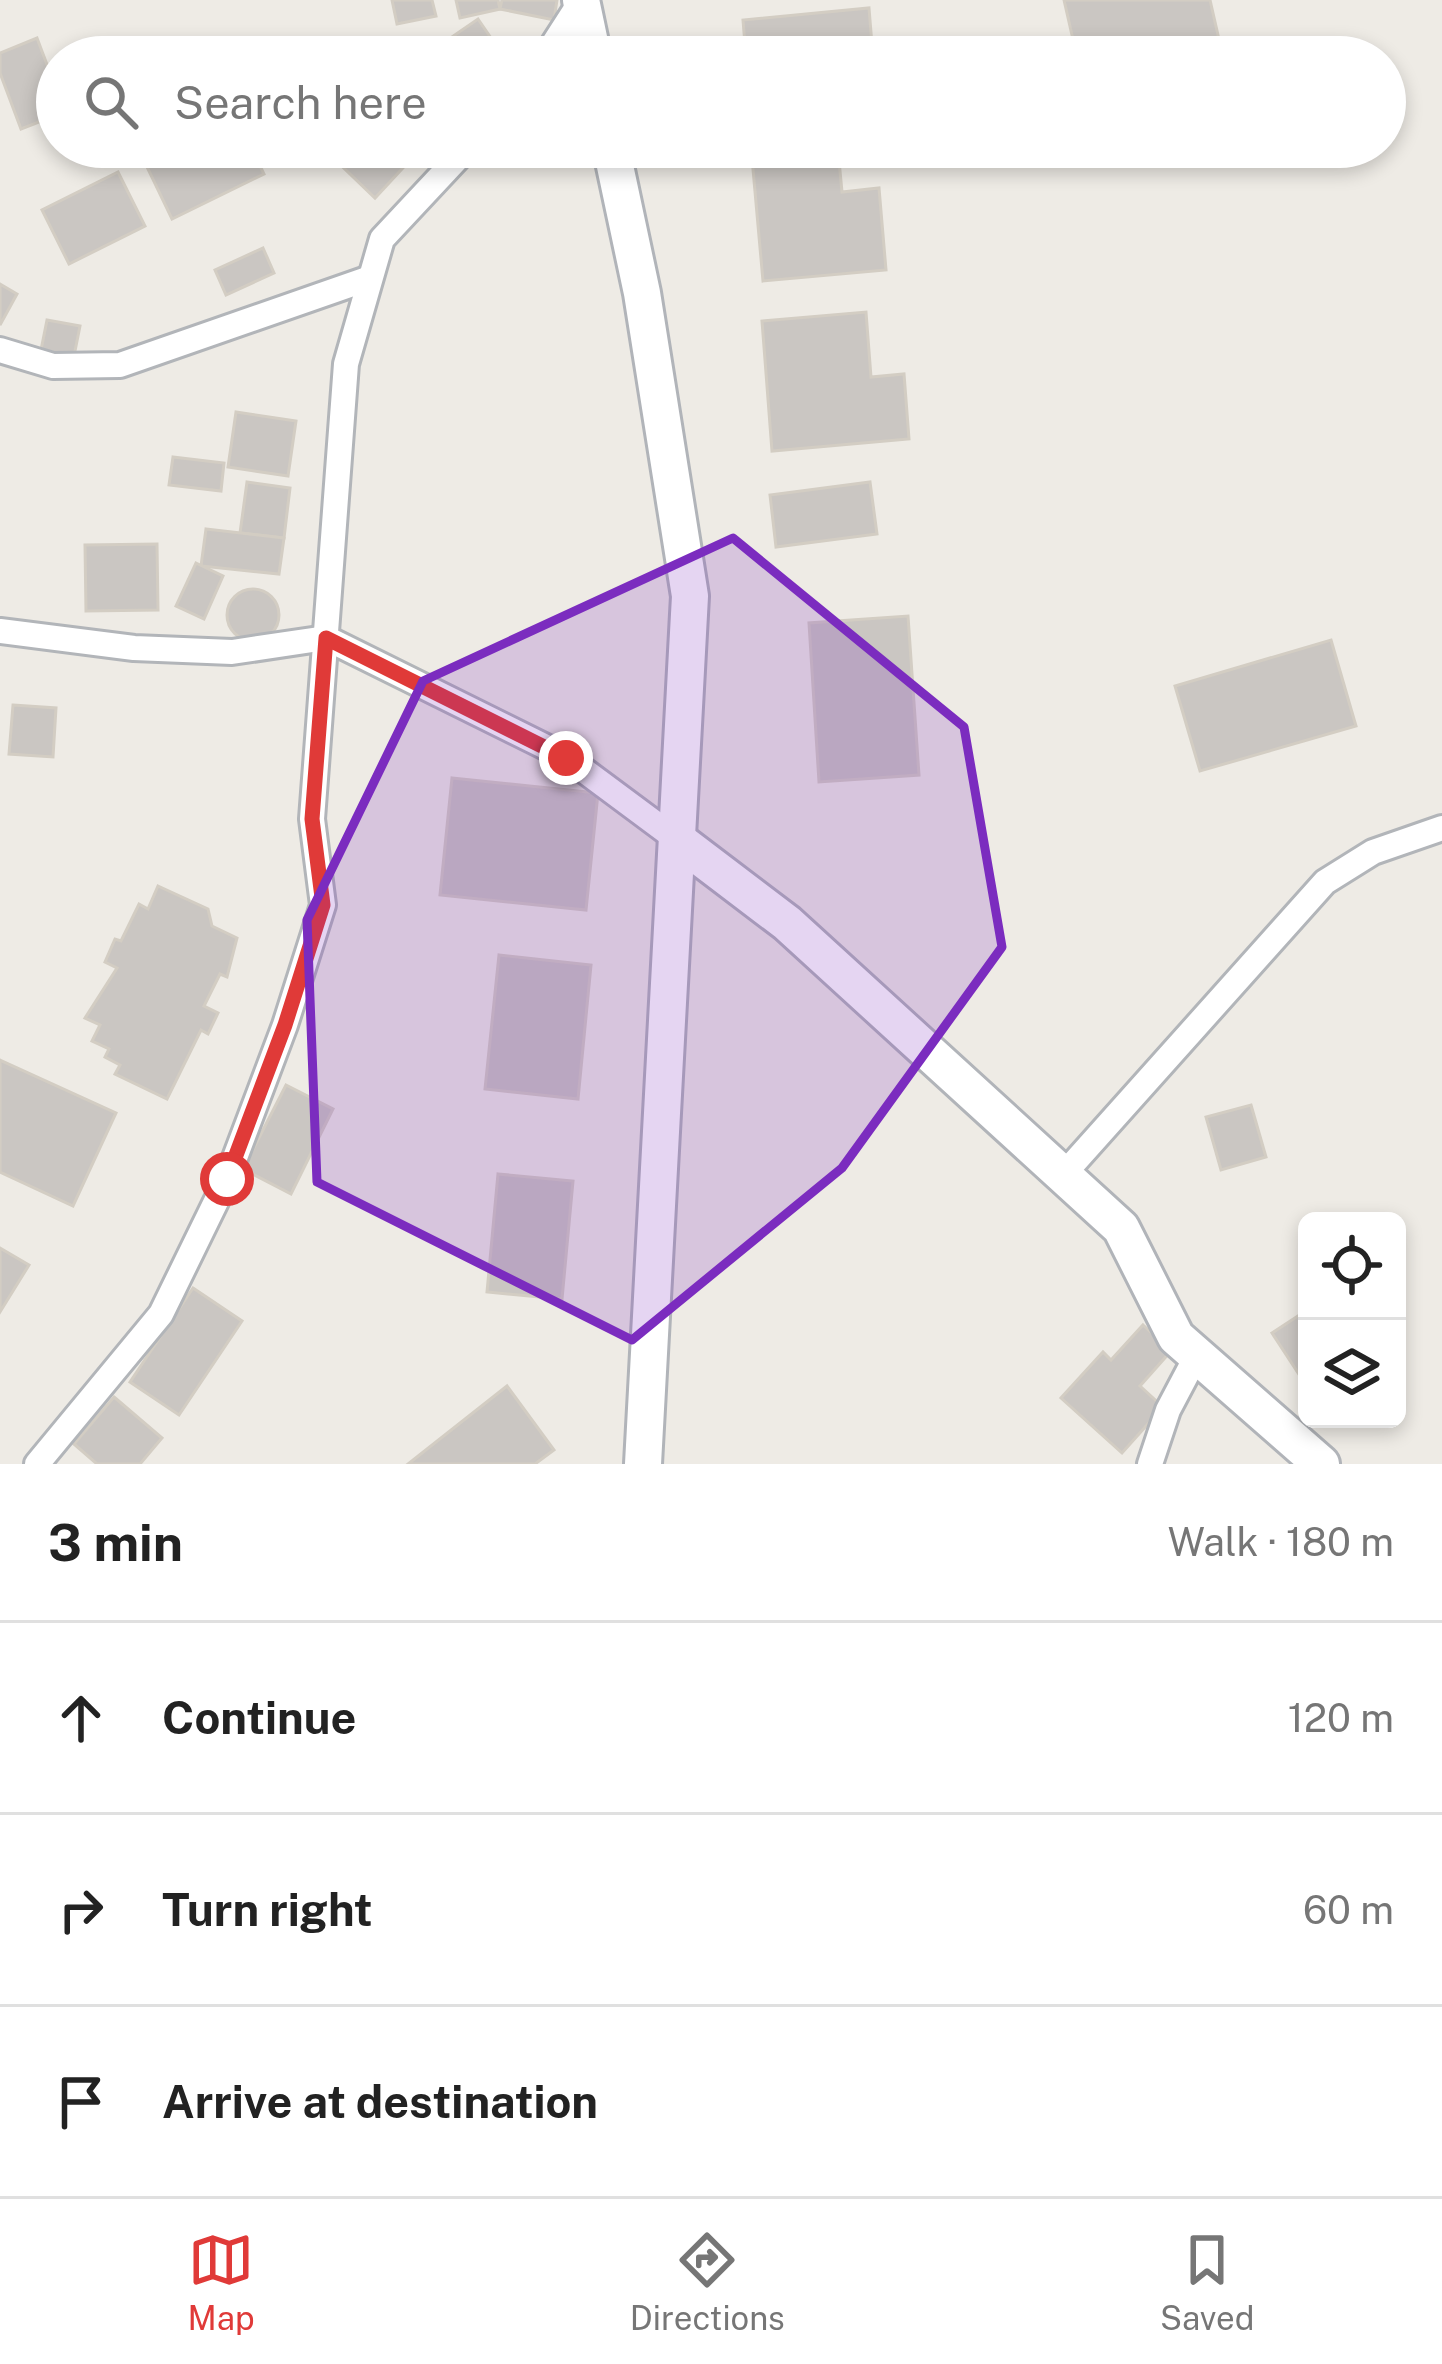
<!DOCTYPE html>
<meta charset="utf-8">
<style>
:root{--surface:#fff;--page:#f2f2f2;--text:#222;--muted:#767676;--line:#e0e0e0;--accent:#e03a38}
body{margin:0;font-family:"Public Sans",sans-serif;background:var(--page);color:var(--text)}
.controls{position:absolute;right:36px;bottom:36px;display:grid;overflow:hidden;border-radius:18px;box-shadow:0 6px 18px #0003}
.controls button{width:108px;height:108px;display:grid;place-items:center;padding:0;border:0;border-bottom:3px solid var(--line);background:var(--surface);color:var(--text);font:60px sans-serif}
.stop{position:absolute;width:36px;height:36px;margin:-27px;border:9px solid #e03a38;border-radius:50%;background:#fff}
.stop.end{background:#e03a38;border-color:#fff;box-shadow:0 3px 12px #0008}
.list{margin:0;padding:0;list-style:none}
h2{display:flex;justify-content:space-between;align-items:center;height:156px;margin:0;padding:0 48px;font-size:51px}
h2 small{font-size:39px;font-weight:400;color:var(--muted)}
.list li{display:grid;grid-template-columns:78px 1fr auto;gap:36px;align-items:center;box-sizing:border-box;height:192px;padding:0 48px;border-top:3px solid var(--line)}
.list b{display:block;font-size:45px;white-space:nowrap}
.list em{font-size:39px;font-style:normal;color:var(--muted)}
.icon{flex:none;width:66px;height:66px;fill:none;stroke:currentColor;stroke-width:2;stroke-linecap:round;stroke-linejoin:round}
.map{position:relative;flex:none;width:1442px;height:1464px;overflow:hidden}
.search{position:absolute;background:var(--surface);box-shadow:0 6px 18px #0003;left:36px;right:36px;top:36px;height:132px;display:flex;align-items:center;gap:30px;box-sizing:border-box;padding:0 42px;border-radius:66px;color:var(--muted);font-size:45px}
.sheet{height:732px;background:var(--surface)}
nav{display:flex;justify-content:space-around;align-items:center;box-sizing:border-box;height:168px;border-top:3px solid var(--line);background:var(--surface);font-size:33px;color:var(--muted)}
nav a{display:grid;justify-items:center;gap:6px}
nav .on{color:var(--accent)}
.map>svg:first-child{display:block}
.building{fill:#cac6c2;stroke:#d3cdc3;stroke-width:3}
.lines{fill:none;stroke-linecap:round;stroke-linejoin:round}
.street-casing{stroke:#b2b5b9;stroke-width:30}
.secondary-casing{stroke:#b1b4b9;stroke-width:42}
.street{stroke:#fff;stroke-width:24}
.secondary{stroke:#fff;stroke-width:36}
.route{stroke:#e03a38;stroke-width:15}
.marked{fill:#7b2cbf;fill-opacity:0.2;stroke:#7b2cbf;stroke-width:9;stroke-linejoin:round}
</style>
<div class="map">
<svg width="1442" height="1464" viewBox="0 0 1442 1464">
<rect width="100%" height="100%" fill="#eeebe5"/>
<g class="building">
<path d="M 392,0 L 432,0 L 436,16 L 397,24 Z"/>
<path d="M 456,0 L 498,0 L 500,9 L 460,18 Z"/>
<path d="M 502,0 L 557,0 L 554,20 L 500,9 Z"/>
<path d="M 1064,0 L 1210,0 L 1223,57 L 1077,57 Z"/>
<path d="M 869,8 L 873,57 L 746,57 L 743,20 Z"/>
<path d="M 478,19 L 504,57 L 434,57 L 430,52 Z"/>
<path d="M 37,38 L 57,91 L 57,115 L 21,129 L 0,73 L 0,53 Z"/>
<path d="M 186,147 L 251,147 L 264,174 L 172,219 L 147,167 Z"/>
<path d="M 322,147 L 403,147 L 413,157 L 375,198 Z"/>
<path d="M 838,150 L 842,192 L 879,188 L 886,270 L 763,281 L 752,158 Z"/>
<path d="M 118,172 L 145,226 L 69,264 L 42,210 Z"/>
<path d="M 263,248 L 274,273 L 226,295 L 215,270 Z"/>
<path d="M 0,284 L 17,294 L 0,325 Z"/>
<path d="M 866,312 L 871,377 L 904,374 L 909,439 L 772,451 L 762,321 Z"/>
<path d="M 47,320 L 80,326 L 74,356 L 41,350 Z"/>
<path d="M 236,412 L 296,421 L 288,476 L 228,467 Z"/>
<path d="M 173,457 L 224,463 L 221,491 L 169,485 Z"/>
<path d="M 247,482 L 290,488 L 284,538 L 240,533 Z"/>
<path d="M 870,482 L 877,534 L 776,547 L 770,495 Z"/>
<path d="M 206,529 L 284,538 L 279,574 L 201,566 Z"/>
<path d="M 157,544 L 158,610 L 86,611 L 85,545 Z"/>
<path d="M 196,563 L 223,576 L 204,619 L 176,606 Z"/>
<circle cx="253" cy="615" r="26"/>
<path d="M 908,616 L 919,775 L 819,782 L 809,623 Z"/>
<path d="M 1331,640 L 1356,726 L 1200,771 L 1175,686 Z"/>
<path d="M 13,705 L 56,708 L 53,757 L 9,754 Z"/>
<path d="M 452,778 L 598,793 L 586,910 L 440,895 Z"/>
<path d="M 158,886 L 208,909 L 212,926 L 237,938 L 227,977 L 220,974 L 204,1006 L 218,1013 L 208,1034 L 201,1030 L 167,1099 L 115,1074 L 120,1065 L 105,1057 L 109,1049 L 92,1041 L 100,1025 L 85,1018 L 117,968 L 105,962 L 115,939 L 121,941 L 139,904 L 148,909 Z"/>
<path d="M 499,955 L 591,965 L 578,1099 L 485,1089 Z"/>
<path d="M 0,1060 L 116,1113 L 73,1206 L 0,1172 Z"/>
<path d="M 286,1085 L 333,1109 L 291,1194 L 243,1169 Z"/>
<path d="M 1251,1105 L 1266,1157 L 1221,1170 L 1206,1117 Z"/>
<path d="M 498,1174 L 573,1181 L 562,1299 L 487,1292 Z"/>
<path d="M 0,1248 L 29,1265 L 0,1312 Z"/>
<path d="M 193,1288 L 242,1321 L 179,1415 L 130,1382 Z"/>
<path d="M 1307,1310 L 1307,1376 L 1302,1379 L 1272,1333 Z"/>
<path d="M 1143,1325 L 1171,1351 L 1140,1386 L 1163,1407 L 1122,1453 L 1061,1398 L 1103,1352 L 1111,1360 Z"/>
<path d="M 507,1386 L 554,1450 L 535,1464 L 408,1464 Z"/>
<path d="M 114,1397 L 162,1438 L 140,1464 L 97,1464 L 74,1444 Z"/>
</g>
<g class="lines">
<g class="street-casing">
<g id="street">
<path d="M 545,57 L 581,1"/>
<path d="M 0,350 L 53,366 L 120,365 L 367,279"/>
<path d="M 0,631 L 134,648 L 232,652 L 326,638 L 566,757 L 679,841"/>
<path d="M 1063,1175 L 1325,882 L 1373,852 L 1442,828"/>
<path d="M 37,1464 L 161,1314 L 227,1179 L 285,1025 L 323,905 L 312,819 L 346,364 L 382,239 L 468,147"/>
<path d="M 1150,1464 L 1168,1410 L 1197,1355"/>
</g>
</g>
<g class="secondary-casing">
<g id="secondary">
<path d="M 581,0 L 593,57"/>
<path d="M 611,147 L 642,293 L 690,596 L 643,1464"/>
<path d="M 679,841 L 787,923 L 1121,1228 L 1176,1337 L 1321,1464"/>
</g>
</g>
<use href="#street" class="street"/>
<use href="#secondary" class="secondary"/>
</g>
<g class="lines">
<path class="route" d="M 227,1179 L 285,1025 L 323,905 L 312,819 L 326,638 L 566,758"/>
</g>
<path class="marked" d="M 733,538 L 964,727 L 1002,947 L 842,1168 L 632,1340 L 317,1182 L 307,920 L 423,681 Z"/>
</svg>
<div class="controls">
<button><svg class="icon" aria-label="locate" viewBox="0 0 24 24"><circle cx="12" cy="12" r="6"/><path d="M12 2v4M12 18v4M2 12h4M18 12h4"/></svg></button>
<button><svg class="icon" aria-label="layers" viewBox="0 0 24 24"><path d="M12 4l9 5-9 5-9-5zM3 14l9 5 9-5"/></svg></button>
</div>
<div class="stop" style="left:227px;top:1179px"></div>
<div class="stop end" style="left:566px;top:758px"></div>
<div class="search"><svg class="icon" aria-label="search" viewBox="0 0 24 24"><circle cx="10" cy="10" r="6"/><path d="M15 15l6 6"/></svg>Search here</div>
</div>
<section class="sheet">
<h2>3 min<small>Walk · 180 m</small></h2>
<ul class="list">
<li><svg class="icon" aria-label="ahead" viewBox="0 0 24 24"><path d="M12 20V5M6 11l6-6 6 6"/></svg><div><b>Continue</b></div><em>120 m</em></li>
<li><svg class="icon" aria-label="right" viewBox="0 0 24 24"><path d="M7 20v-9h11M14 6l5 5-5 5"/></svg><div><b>Turn right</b></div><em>60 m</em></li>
<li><svg class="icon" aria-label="arrive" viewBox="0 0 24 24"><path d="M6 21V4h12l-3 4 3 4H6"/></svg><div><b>Arrive at destination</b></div></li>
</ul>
</section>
<nav>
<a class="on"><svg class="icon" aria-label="map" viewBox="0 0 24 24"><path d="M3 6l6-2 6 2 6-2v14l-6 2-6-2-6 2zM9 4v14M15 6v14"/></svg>Map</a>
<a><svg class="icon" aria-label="directions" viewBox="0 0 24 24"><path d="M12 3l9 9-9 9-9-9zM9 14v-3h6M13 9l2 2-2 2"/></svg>Directions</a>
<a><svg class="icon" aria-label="saved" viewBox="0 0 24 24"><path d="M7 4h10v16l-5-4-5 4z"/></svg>Saved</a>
</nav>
